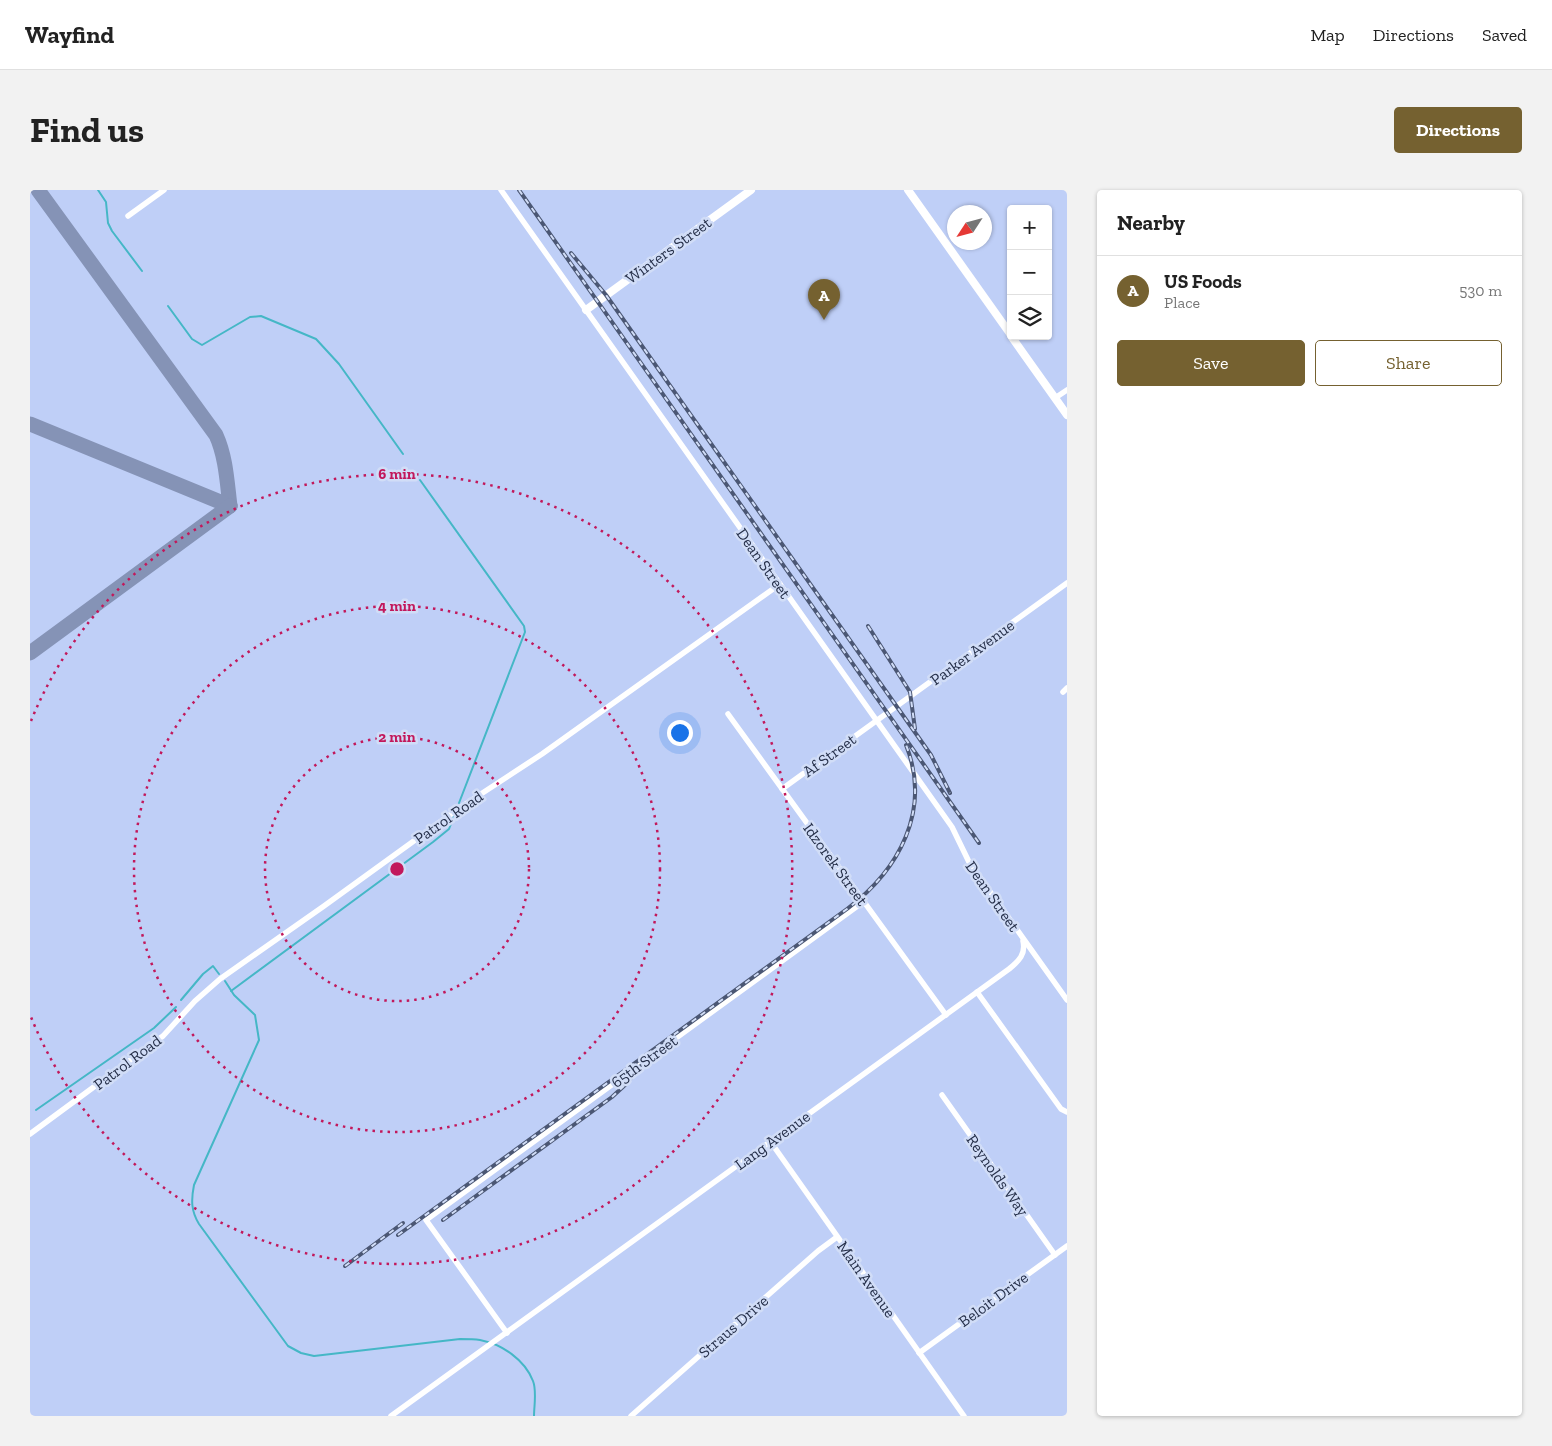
<!DOCTYPE html>
<meta charset="utf-8">
<style>
:root{--surface:#fff;--page:#f2f2f2;--text:#222;--muted:#767676;--line:#e0e0e0;--accent:#756130}
body{margin:0;font-family:"Zilla Slab",serif;background:var(--page);color:var(--text)}
.controls{position:absolute;right:15px;top:15px;display:grid;overflow:hidden;border-radius:5px;box-shadow:0 1px 4px #0004}
.controls button{width:45px;height:45px;display:grid;place-items:center;padding:0;border:0;border-bottom:1px solid var(--line);background:var(--surface);color:var(--text);font:25px sans-serif}
.compass{position:absolute;left:917px;top:15px;width:45px;height:45px;border-radius:50%;background:var(--surface);box-shadow:0 1px 4px #0004;rotate:234deg}
.you{position:absolute;left:649px;top:542px;width:18px;height:18px;margin:-12px;border:4px solid #fff;border-radius:50%;background:#1a73e8;box-shadow:0 0 0 8px #1a73e833}
.badge{display:grid;place-items:center;width:32px;height:32px;border-radius:50%;background:var(--accent);color:#fff;font-size:16px;font-weight:700}
.pin{position:absolute;translate:-50% -41px;filter:drop-shadow(0 1px 2px #0008)}
.pin::after{content:'';position:absolute;top:26px;width:18px;height:15px;background:inherit;clip-path:polygon(0 0,100% 0,50% 100%)}
.list{margin:0;padding:0;list-style:none}
h2{display:flex;justify-content:space-between;align-items:center;height:65px;margin:0;padding:0 20px;font-size:21px}
h2 small{font-size:16px;font-weight:400;color:var(--muted)}
.list li{display:grid;grid-template-columns:32px 1fr auto;gap:15px;align-items:center;box-sizing:border-box;height:70px;padding:0 20px;border-top:1px solid var(--line)}
.list b{display:block;font-size:19px;white-space:nowrap}
.list p{margin:0;font-size:16px;white-space:nowrap;color:var(--muted)}
.list em{font-size:16px;font-style:normal;color:var(--muted)}
.actions{display:flex;gap:10px;padding:15px 20px}
.actions a{flex:1;padding:11px 0;border:1px solid var(--accent);border-radius:5px;text-align:center;font-size:18px;color:var(--accent)}
.actions .main{background:var(--accent);color:#fff}
.icon{flex:none;width:28px;height:28px;fill:none;stroke:currentColor;stroke-width:2;stroke-linecap:round;stroke-linejoin:round}
.map{position:relative;flex:none;width:1037px;height:1226px;overflow:hidden;border-radius:5px}
header{display:flex;align-items:center;gap:30px;box-sizing:border-box;height:70px;padding:0 25px;background:var(--surface);border-bottom:1px solid var(--line)}
header strong{font-size:24px}
nav{display:flex;gap:28px;margin-inline-start:auto;font-size:18px}
.intro{display:flex;align-items:center;justify-content:space-between;box-sizing:border-box;height:120px;padding:0 30px}
h1{margin:0;font-size:35px}
.button{padding:12px 22px;border-radius:5px;background:var(--accent);color:#fff;font-size:18px;font-weight:700}
main{display:flex;gap:30px;padding:0 30px}
aside{flex:1;background:var(--surface);border-radius:5px;box-shadow:0 1px 4px #0004}
.map>svg:first-child{display:block}
.lines{fill:none;stroke-linecap:round;stroke-linejoin:round}
.stream{stroke:#45b7c6;stroke-width:2}
.taxiway{stroke:#8593b6;stroke-width:15}
.street{stroke:#fff;stroke-width:5.5}
.secondary{stroke:#fff;stroke-width:8}
.rail-casing{stroke:#4b5774;stroke-width:4}
.rail{stroke:#d1ddf7;stroke-width:2;stroke-dasharray:5.5;stroke-linecap:butt}
.ring{fill:none;stroke:#c2185b;stroke-width:2.5;stroke-dasharray:2.5 5}
.labels{text-anchor:middle;stroke-width:5;stroke-linejoin:round;paint-order:stroke}
.street-label{font-size:16px;fill:#252f49;stroke:#d1ddf7}
.centre{fill:#c2185b;stroke:#d1ddf7;stroke-width:2.5}
.ring-label{font-size:15px;text-anchor:middle;font-weight:bold;fill:#c2185b;stroke:#d1ddf7;stroke-width:5;stroke-linejoin:round;paint-order:stroke}
</style>
<header>
<strong>Wayfind</strong>
<nav><a>Map</a><a>Directions</a><a>Saved</a></nav>
</header>
<div class="intro"><h1>Find us</h1><a class="button">Directions</a></div>
<main>
<div class="map">
<svg width="1037" height="1226" viewBox="0 0 1037 1226">
<rect width="100%" height="100%" fill="#bfcff7"/>
<g class="lines">
<g class="stream">
<path d="M 68,0 L 76,12 L 78,33 L 82,41 L 112,81"/>
<path d="M 138,116 L 162,149 L 172,155 L 220,127 L 231,126 L 286,149 L 309,174 L 373,264"/>
<path d="M 390,290 L 494,436 L 495,442 L 429,613"/>
<path d="M 195,791 L 204,805 L 225,825 L 229,850 L 164,995 C 161,1010 161,1021 169,1034 L 258,1156 L 271,1163 L 284,1166 L 430,1149 C 437,1149 444,1149 450,1150 C 472,1154 495,1170 503,1191 C 507,1201 504,1216 504,1226"/>
<path d="M 201,801 L 403,652 L 419,639 L 424,626"/>
<path d="M 151,810 L 173,784 L 183,776 L 189,784"/>
<path d="M 6,920 L 124,838 L 146,817"/>
</g>
<g class="taxiway">
<path d="M 8,0 L 186,245 C 196,267 197,292 200,316"/>
<path d="M 0,234 L 200,316"/>
<path d="M 0,463 L 200,316"/>
</g>
<g class="street">
<path d="M 471,0 L 922,637 L 939,672 L 1037,810"/>
<path d="M 98,26 L 134,0"/>
<path d="M 1025,208 L 1037,200"/>
<path d="M 1033,502 L 1037,498"/>
<path d="M 698,524 L 916,825"/>
<path d="M 752,599 L 1037,393"/>
<path d="M 947,802 L 1031,919 L 1037,922"/>
<path d="M 912,905 L 1025,1065"/>
<path d="M 0,944 L 133,846 L 165,811 L 190,789 L 294,716 L 428,619 L 512,564 L 750,394"/>
<path d="M 740,951 L 934,1226"/>
<path d="M 477,1143 L 396,1030 L 833,712"/>
<path d="M 889,1163 L 1037,1056"/>
<path d="M 361,1226 L 979,779 C 989,771 996,764 993,751"/>
<path d="M 601,1226 L 788,1061 L 807,1047"/>
</g>
<g class="secondary">
<path d="M 878,0 L 981,145"/>
<path d="M 556,120 L 721,0"/>
<path d="M 981,146 L 1037,225"/>
</g>
<g class="rail-casing">
<g id="rail">
<path d="M 489,0 L 949,653"/>
<path d="M 541,63 L 576,105 L 901,565 L 920,603"/>
<path d="M 838,436 L 880,502 L 885,539"/>
<path d="M 413,1030 L 582,907 L 595,895 L 615,871"/>
<path d="M 368,1045 L 817,719 C 869,680 902,620 876,555"/>
<path d="M 315,1076 L 373,1033"/>
</g>
</g>
<use href="#rail" class="rail"/>
</g>
<g class="ring">
<circle cx="367" cy="679" r="132"/>
<circle cx="367" cy="679" r="263"/>
<path d="M1 531A395 395 0 1 1 1 827"/>
</g>
<g class="labels">
<g class="street-label">
<text transform="translate(638 60) rotate(-36)" y="6">Winters Street</text>
<text transform="translate(734 373) rotate(55)" y="6">Dean Street</text>
<text transform="translate(942 462) rotate(-36)" y="6">Parker Avenue</text>
<text transform="translate(799 565) rotate(-36)" y="6">Af Street</text>
<text transform="translate(418 627) rotate(-35)" y="6">Patrol Road</text>
<text transform="translate(806 674) rotate(54)" y="6">Idzorek Street</text>
<text transform="translate(963 706) rotate(55)" y="6">Dean Street</text>
<text transform="translate(614 871) rotate(-36)" y="6">65th Street</text>
<text transform="translate(97 872) rotate(-37)" y="6">Patrol Road</text>
<text transform="translate(742 950) rotate(-36)" y="6">Lang Avenue</text>
<text transform="translate(968 985) rotate(55)" y="6">Reynolds Way</text>
<text transform="translate(837 1089) rotate(55)" y="6">Main Avenue</text>
<text transform="translate(963 1109) rotate(-36)" y="6">Beloit Drive</text>
<text transform="translate(703 1136) rotate(-41)" y="6">Straus Drive</text>
</g>
</g>
<circle cx="367" cy="679" r="8" class="centre"/>
<g class="ring-label">
<text x="367" y="289">6 min</text>
<text x="367" y="421">4 min</text>
<text x="367" y="552">2 min</text>
</g>
</svg>
<div class="controls">
<button>+</button>
<button>−</button>
<button><svg class="icon" aria-label="layers" viewBox="0 0 24 24"><path d="M12 4l9 5-9 5-9-5zM3 14l9 5 9-5"/></svg></button>
</div>
<svg class="compass" viewBox="-18 -18 36 36"><path d="M0-13l5 13h-10z" fill="#e53935"/><path d="M0 13l5-13h-10z" fill="#767676"/></svg>
<div class="you"></div>
<div class="pin badge" style="left:794px;top:130px">A</div>
</div>
<aside>
<h2>Nearby<small></small></h2>
<ul class="list">
<li><span class="badge">A</span><div><b>US Foods</b><p>Place</p></div><em>530 m</em></li>
</ul>
<div class="actions"><a class="main">Save</a><a>Share</a></div>
</aside>
</main>
